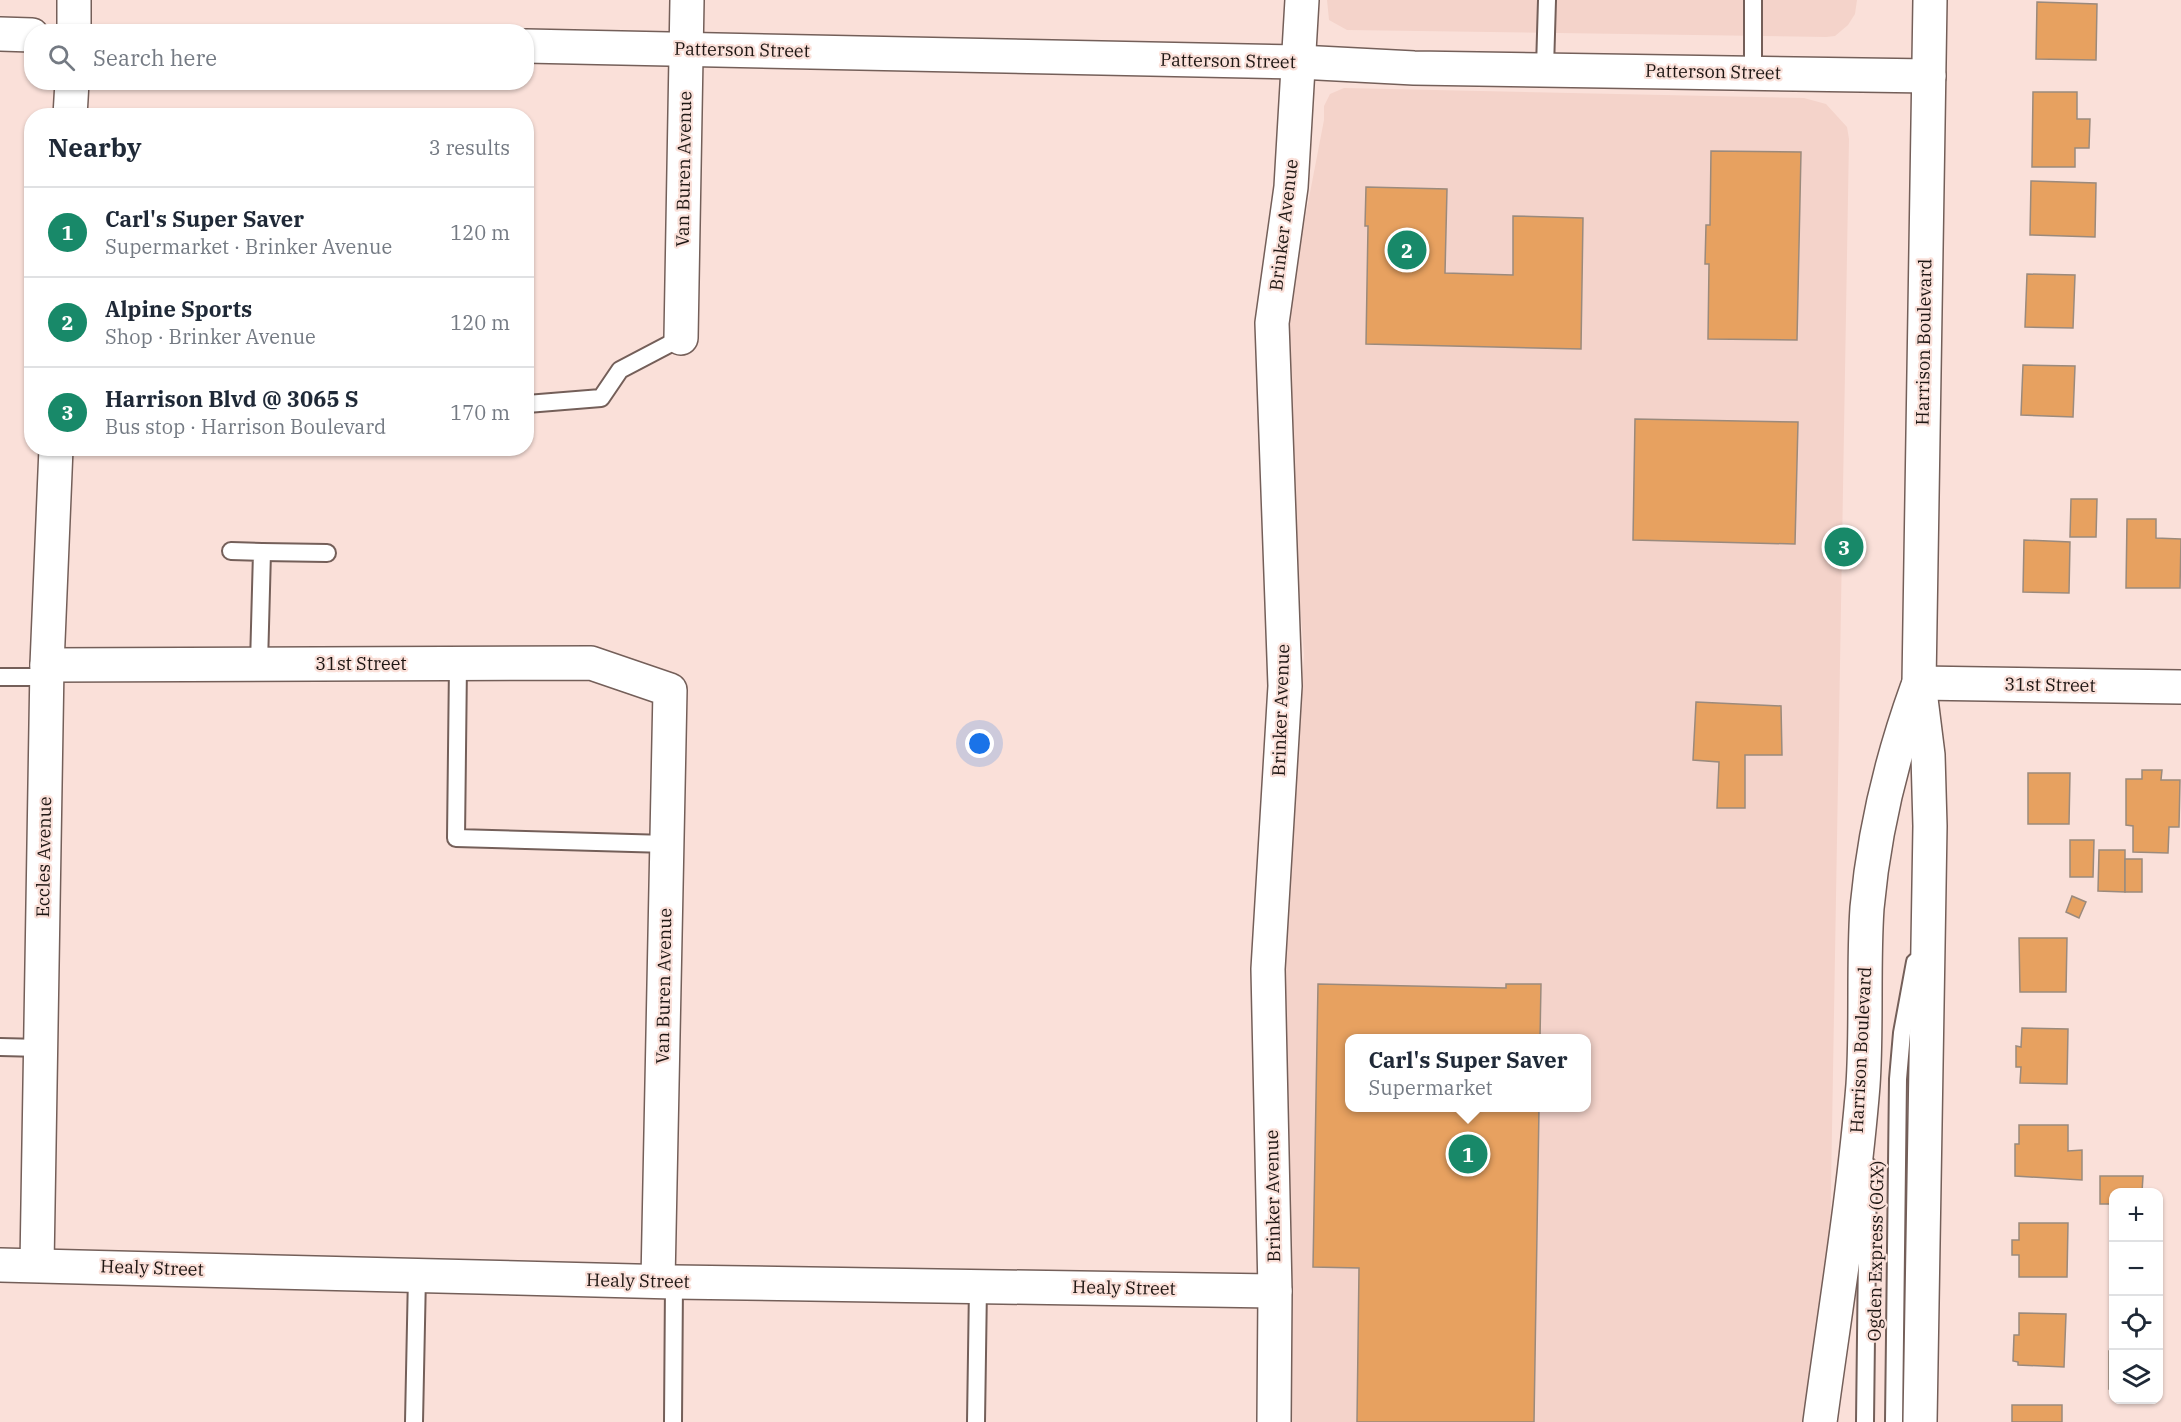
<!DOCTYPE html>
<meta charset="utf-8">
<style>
:root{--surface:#fff;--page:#f2f2f3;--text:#1f2937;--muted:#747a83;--line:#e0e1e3;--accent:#188969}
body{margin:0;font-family:"IBM Plex Serif",serif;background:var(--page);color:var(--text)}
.controls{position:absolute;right:18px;bottom:18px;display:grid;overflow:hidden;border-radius:12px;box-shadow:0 2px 4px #0004}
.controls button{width:54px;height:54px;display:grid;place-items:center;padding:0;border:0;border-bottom:2px solid var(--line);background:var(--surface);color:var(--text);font:30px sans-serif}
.you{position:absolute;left:980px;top:744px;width:21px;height:21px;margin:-15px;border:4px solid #fff;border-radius:50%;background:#1a73e8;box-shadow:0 0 0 9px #1a73e833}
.badge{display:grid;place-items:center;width:39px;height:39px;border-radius:50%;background:var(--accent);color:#fff;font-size:20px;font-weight:700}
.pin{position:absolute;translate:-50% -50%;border:3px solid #fff;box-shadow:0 2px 6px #0006}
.popup{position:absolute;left:1345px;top:1034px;width:246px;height:78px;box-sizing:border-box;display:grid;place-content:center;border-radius:12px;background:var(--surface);filter:drop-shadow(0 2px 4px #0005);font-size:20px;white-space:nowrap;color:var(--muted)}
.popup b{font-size:22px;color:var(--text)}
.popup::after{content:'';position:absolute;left:50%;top:100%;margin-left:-12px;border:12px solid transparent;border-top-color:var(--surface)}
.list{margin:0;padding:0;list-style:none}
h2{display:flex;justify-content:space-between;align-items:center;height:78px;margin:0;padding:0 24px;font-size:26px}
h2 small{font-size:20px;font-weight:400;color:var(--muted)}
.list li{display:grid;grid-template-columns:39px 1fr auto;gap:18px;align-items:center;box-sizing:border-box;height:90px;padding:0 24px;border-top:2px solid var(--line)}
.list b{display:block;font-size:22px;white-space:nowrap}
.list p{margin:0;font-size:20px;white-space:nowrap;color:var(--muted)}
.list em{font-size:20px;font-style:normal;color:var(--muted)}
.icon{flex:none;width:33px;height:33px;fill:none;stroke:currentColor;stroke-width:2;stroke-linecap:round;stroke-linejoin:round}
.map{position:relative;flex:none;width:2181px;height:1422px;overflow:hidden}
.search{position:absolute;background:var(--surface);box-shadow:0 2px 4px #0004;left:24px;top:24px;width:510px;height:66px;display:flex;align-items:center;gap:15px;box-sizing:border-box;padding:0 21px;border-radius:24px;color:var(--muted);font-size:22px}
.panel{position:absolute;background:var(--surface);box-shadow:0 2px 4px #0004;left:24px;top:108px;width:510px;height:348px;border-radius:24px}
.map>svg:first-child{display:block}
.built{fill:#f4d3ca;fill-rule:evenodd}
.building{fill:#e7a160;stroke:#9b8a7c;stroke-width:1.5}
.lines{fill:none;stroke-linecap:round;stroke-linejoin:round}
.service-casing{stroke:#745f59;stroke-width:20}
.minor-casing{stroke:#745f59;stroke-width:36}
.primary-casing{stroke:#745f59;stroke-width:36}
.service{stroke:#fff;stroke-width:16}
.minor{stroke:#fff;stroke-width:33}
.primary{stroke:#fff;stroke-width:33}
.labels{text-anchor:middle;stroke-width:4.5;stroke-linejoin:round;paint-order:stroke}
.street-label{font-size:18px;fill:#1e1613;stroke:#fae0d9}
</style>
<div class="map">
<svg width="2181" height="1422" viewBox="0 0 2181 1422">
<rect width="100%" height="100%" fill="#fae0d9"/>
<g class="built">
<path d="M 1327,0 L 1857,0 L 1855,14 L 1848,25 L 1835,36 L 1826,37 L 1347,30 L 1329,20 Z"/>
<path d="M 1344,88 L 1804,98 L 1826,104 L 1847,127 L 1849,139 L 1827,1422 L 1289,1422 L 1284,987 L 1304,655 L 1292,502 L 1287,312 L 1324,120 L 1324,106 L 1330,94 ZM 1350,1038 L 1586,1038 L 1586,1108 L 1350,1108 Z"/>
</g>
<g class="building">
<path d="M 2037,2 L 2097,4 L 2096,60 L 2036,59 Z"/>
<path d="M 2033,92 L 2077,92 L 2077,119 L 2090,119 L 2089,148 L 2075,148 L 2075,167 L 2032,167 Z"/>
<path d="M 1711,151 L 1801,152 L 1797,340 L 1708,339 L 1709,264 L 1705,264 L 1706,225 L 1710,225 Z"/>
<path d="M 2031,181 L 2096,183 L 2095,237 L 2030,235 Z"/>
<path d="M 1366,187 L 1447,189 L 1445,273 L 1513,275 L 1513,216 L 1583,218 L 1581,349 L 1366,344 L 1368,226 L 1365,226 Z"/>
<path d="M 2027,274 L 2075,275 L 2073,328 L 2025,327 Z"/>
<path d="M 2023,365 L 2075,366 L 2073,417 L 2021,415 Z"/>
<path d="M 1635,419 L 1798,422 L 1795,544 L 1633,540 Z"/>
<path d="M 2071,499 L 2097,499 L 2096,537 L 2070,537 Z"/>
<path d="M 2127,519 L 2156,519 L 2156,538 L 2181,539 L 2180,588 L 2126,588 Z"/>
<path d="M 2024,540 L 2070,542 L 2069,593 L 2023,592 Z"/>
<path d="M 1696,702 L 1781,706 L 1782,755 L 1745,755 L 1745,808 L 1717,808 L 1719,762 L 1693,760 Z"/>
<path d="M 2142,770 L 2162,770 L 2161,780 L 2180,780 L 2179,827 L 2169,827 L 2168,853 L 2133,852 L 2133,826 L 2126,825 L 2126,779 L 2142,779 Z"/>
<path d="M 2028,773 L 2070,773 L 2069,824 L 2028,824 Z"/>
<path d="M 2070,840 L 2094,840 L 2093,877 L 2070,877 Z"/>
<path d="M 2099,850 L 2125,850 L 2125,892 L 2098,891 Z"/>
<rect x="2125" y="859" width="17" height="33"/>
<path d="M 2072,896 L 2086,902 L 2079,918 L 2066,912 Z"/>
<path d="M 2019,938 L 2067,938 L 2066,992 L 2020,992 Z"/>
<path d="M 1318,984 L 1506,988 L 1506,984 L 1541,984 L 1540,1038 L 1350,1038 L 1350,1108 L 1539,1108 L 1534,1422 L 1357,1422 L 1359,1268 L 1313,1267 Z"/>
<path d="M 2022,1028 L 2068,1029 L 2067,1084 L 2020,1083 L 2021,1067 L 2016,1067 L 2016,1046 L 2021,1047 Z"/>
<path d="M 2019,1125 L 2068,1125 L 2068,1151 L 2082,1150 L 2082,1180 L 2015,1176 L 2015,1144 L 2019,1144 Z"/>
<path d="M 2100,1176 L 2143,1176 L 2142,1192 L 2114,1192 L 2114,1204 L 2100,1204 Z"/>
<path d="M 2019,1223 L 2068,1223 L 2067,1277 L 2019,1277 L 2019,1255 L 2012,1255 L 2012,1240 L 2019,1240 Z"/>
<path d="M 2019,1313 L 2066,1314 L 2064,1367 L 2018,1365 L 2018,1362 L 2013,1361 L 2014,1335 L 2019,1335 Z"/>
<rect x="2109" y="1351" width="5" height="38"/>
<rect x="2012" y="1405" width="50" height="17"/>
</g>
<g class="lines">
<g class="service-casing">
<g id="service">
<path d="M 1753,0 L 1753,73"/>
<path d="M 1545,68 L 1547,0"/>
<path d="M 527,404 L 601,398 L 620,370 L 681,338"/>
<path d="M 231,551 L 262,552 L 259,664"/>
<path d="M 262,552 L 327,553"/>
<path d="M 458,664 L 456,838 L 667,844"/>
<path d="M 0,677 L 47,677"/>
<path d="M 0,1047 L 41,1048"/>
<path d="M 414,1422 L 417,1275"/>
<path d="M 673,1422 L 674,1282"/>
<path d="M 976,1422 L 978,1286"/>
<path d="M 1865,1422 L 1868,1166"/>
<path d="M 1894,1422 L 1898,1079 L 1902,1033 L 1915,962"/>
</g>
</g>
<g class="minor-casing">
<g id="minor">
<path d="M 74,32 L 74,0"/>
<path d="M 0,34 L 32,35"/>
<path d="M 526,46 L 1299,62 L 1414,68 L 1929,76"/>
<path d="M 70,116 L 72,82"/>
<path d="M 681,338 L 687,0"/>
<path d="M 47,665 L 591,663 L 670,690 L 658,1281"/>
<path d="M 1919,683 L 2181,687"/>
<path d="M 0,1265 L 674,1282 L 1275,1291"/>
<path d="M 37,1265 L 47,665 L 56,448"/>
<path d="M 1274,1422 L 1275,1291 L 1268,969 L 1285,686 L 1272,323 L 1291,187 L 1302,0"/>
</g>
</g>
<g class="primary-casing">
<g id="primary">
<path d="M 1820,1422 C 1835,1310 1854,1197 1863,1085 C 1867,1026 1863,967 1867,908 C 1874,831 1891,760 1917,688"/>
<path d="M 1920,1422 L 1930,826 L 1928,755 L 1919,683 L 1930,0"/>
</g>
</g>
<use href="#service" class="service"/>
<use href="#minor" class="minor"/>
<use href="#primary" class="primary"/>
</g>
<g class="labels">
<g class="street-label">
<text transform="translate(742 50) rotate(1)" y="6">Patterson Street</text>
<text transform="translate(1228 61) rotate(1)" y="6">Patterson Street</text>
<text transform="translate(1713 72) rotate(1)" y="6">Patterson Street</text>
<text transform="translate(684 169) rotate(-89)" y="6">Van Buren Avenue</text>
<text transform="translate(1284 225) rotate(-83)" y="6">Brinker Avenue</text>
<text transform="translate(1924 342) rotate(-89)" y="6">Harrison Boulevard</text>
<text x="361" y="670">31st Street</text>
<text transform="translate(2050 685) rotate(1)" y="6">31st Street</text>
<text transform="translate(1281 710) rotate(-88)" y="6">Brinker Avenue</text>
<text transform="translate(44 857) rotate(-89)" y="6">Eccles Avenue</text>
<text transform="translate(664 986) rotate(-89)" y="6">Van Buren Avenue</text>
<text transform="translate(1861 1050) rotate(-87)" y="6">Harrison Boulevard</text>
<text transform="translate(1273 1196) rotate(-91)" y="6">Brinker Avenue</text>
<text transform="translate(1876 1251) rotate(-89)" y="6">Ogden Express (OGX)</text>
<text transform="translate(152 1268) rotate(2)" y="6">Healy Street</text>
<text transform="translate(638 1281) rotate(1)" y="6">Healy Street</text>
<text transform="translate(1124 1288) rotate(1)" y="6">Healy Street</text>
</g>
</g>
</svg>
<div class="controls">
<button>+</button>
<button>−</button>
<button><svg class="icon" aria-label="locate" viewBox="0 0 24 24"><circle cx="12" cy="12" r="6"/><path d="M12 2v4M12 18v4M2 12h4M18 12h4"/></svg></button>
<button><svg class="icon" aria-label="layers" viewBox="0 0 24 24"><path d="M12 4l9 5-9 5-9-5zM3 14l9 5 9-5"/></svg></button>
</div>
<div class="you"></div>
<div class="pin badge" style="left:1468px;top:1154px">1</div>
<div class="popup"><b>Carl's Super Saver</b>Supermarket</div>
<div class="pin badge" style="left:1407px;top:250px">2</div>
<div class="pin badge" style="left:1844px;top:547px">3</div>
<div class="search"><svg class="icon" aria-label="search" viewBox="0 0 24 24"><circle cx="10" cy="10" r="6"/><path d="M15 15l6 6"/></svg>Search here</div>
<section class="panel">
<h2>Nearby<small>3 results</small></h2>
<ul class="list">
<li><span class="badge">1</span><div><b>Carl's Super Saver</b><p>Supermarket · Brinker Avenue</p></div><em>120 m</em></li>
<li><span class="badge">2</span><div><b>Alpine Sports</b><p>Shop · Brinker Avenue</p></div><em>120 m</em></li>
<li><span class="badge">3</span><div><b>Harrison Blvd @ 3065 S</b><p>Bus stop · Harrison Boulevard</p></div><em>170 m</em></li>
</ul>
</section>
</div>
